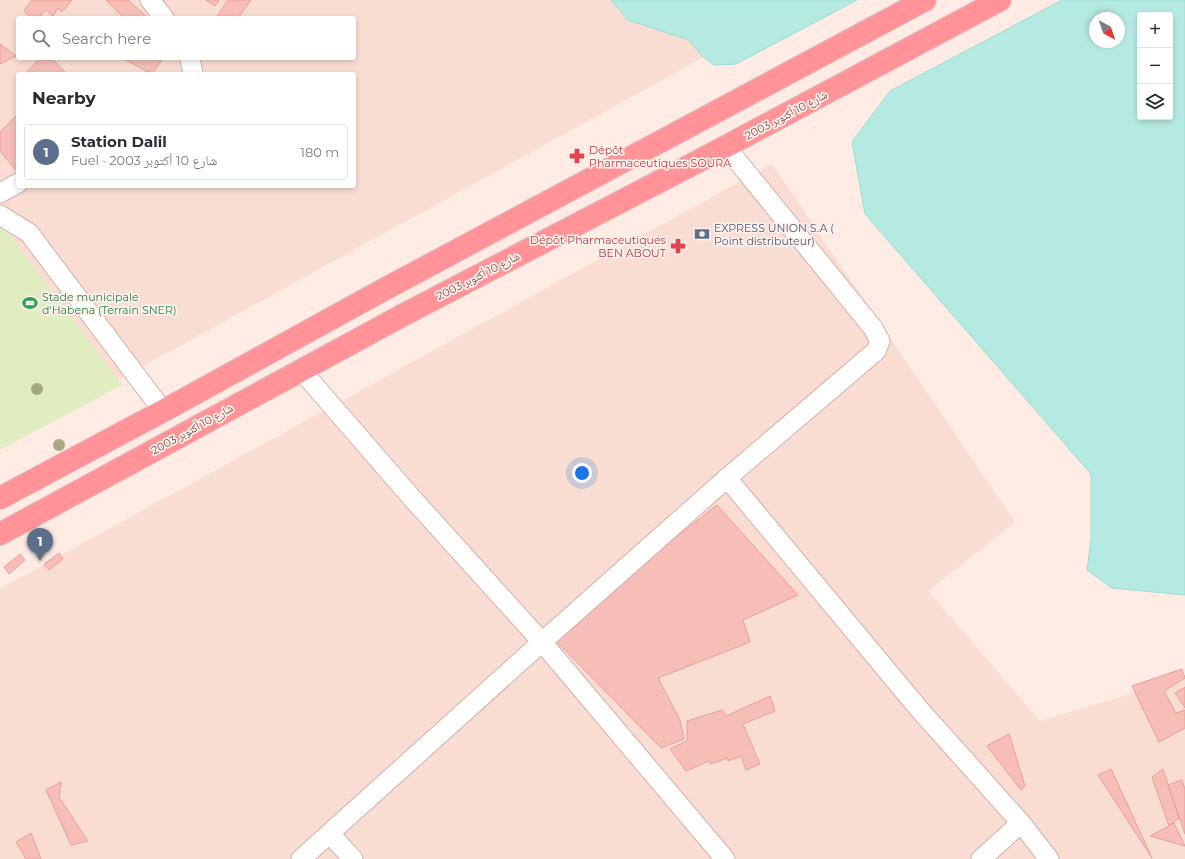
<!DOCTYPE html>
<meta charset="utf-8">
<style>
:root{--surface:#fff;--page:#f7f7f7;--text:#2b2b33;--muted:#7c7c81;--line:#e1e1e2;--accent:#1a73e8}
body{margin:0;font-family:Montserrat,"Noto Naskh Arabic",sans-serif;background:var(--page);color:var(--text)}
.controls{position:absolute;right:12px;top:12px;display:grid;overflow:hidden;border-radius:4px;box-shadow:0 2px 6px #0003}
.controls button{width:36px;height:36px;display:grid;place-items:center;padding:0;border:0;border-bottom:1px solid var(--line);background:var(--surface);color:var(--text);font:20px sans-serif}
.compass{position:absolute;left:1089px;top:12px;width:36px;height:36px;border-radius:50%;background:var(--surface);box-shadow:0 2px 6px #0003;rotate:140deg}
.you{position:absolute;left:582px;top:473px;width:14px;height:14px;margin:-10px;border:3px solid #fff;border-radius:50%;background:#1a73e8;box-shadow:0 0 0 6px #1a73e833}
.badge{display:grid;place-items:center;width:26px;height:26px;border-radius:50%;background:var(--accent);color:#fff;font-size:13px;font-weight:700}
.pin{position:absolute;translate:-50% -33px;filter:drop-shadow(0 1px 2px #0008)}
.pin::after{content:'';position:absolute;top:21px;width:14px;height:12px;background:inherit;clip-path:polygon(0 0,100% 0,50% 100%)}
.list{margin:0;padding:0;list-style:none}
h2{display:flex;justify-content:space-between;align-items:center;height:52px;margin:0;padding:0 16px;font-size:17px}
h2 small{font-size:13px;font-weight:400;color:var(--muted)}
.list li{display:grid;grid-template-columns:26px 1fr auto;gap:12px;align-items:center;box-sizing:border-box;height:56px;margin:0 8px 8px;padding:0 8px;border:1px solid var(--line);border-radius:4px}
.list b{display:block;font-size:15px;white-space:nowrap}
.list p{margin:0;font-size:13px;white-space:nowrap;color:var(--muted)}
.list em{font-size:13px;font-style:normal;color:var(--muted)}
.icon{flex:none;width:22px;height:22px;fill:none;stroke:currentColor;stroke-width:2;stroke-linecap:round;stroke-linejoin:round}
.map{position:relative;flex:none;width:1185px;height:859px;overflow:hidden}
.search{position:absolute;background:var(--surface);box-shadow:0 2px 6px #0003;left:16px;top:16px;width:340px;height:44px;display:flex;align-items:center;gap:10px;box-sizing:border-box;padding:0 14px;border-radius:4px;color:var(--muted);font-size:15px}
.panel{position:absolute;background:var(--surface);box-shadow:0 2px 6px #0003;left:16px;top:72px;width:340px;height:116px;border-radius:4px}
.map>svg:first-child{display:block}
.residential{fill:#f9ddd3;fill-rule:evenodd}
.green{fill:#e0edc0}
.water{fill:#b5eae2;stroke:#9addd3;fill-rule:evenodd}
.building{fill:#f6beb7;stroke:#eb9e96}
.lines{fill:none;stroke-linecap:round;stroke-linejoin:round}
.street-casing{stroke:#d3b0aa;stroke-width:21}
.highway-casing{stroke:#d9cccb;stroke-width:24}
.street{stroke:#fff;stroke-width:19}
.highway{stroke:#ff9397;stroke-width:22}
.tree{fill:#a4a984}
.labels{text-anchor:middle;stroke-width:3.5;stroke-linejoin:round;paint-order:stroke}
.street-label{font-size:11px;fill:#794946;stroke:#fff1eb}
.health-label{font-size:11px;fill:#be3a42;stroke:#fff1eb;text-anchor:start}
.service-label{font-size:11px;fill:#4e5e75;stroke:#fff1eb;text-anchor:start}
.leisure-label{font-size:11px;fill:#27864d;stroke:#fff1eb;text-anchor:start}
</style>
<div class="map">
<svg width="1185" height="859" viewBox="0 0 1185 859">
<rect width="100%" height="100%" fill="#feebe3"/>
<g class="residential">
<path d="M 0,0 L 807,0 L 0,445 ZM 18,18 L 354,18 L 354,58 L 18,58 ZM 18,74 L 354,74 L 354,186 L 18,186 Z"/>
<path d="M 772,164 L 1015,522 L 928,591 L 1040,721 L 1185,678 L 1185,859 L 0,859 L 0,589 Z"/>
</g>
<path class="green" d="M 0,222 L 122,385 L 0,450 Z"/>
<g class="water">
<path d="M 611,0 L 857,0 L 736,64 L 714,65 L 701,55 L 689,40 L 628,20 Z"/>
<path d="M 1062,0 L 1185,0 L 1185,595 L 1112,588 L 1087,570 L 1091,541 L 1091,474 L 865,214 L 852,142 L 890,91 ZM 1140,15 L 1170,15 L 1170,117 L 1140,117 ZM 1095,18 L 1119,18 L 1119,42 L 1095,42 Z"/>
</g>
<g class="building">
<path d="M 32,0 L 72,0 L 62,12 L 58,8 L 53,16 L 46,10 L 39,18 L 30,18 L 24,10 Z"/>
<path d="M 106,0 L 128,0 L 148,18 L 121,18 L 122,16 Z"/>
<path d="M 206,0 L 219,0 L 215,6 Z"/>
<path d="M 228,0 L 251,0 L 238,18 L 216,18 Z"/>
<path d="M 0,44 L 16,56 L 0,64 Z"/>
<path d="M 40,58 L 51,58 L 67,74 L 25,74 Z"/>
<path d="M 122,58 L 163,58 L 152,74 Z"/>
<path d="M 18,114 L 18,169 L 16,170 L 0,151 L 0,132 Z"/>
<path d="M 717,505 L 798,595 L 743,620 L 750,642 L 658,678 L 680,720 L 684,739 L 661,748 L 556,641 L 657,552 Z"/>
<path d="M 59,553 L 63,559 L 49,570 L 44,564 Z"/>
<path d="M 20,554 L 25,560 L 9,574 L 4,567 Z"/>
<path d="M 1182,669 L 1185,678 L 1164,691 L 1176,713 L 1185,710 L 1185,728 L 1159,742 L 1132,686 Z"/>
<path d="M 1185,687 L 1185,708 L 1175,693 Z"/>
<path d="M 770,696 L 775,711 L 743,724 L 760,764 L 746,770 L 741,756 L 728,761 L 728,758 L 710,764 L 709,761 L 686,771 L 670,749 L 687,741 L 687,721 L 722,710 L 726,716 Z"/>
<path d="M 1009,734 L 1025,786 L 1021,790 L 987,746 Z"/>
<path d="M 1111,769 L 1152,858 L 1098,775 Z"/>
<path d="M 1163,769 L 1179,818 L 1169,826 L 1152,777 Z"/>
<path d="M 1182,780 L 1185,789 L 1185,834 L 1168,785 Z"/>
<path d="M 61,782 L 59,797 L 88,841 L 71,845 L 46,790 Z"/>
<path d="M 1174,823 L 1185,846 L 1150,836 L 1169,826 Z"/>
<path d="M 31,833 L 41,859 L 26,859 L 16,842 Z"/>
</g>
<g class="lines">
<g class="street-casing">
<g id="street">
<path d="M 150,0 L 164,18"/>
<path d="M 190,58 L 193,74"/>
<path d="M 0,193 L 18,183"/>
<path d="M 0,215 L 29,233 L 163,411"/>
<path d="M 301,370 L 411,497 L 542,642 L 725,859"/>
<path d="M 727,478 L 919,709 L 1021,823 L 1049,859"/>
<path d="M 330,834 L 353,859"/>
<path d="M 301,859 L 542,642 L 727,478 L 876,351 L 880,341 L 873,328 L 726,147"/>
<path d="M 981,859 L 1021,823"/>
</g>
</g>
<g class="highway-casing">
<g id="highway">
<path d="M 0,498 L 163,411 L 383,290 L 925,0"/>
<path d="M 0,534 L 405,314 L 693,164 L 1000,0"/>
</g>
</g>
<use href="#street" class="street"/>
<use href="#highway" class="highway"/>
</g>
<g class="tree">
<circle cx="37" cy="389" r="6"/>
<circle cx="59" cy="445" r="6"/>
</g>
<defs>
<g id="pharmacy-bare" transform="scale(1.2)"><path d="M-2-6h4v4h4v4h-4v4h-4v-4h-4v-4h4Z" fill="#e0444e" stroke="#fff1eb" stroke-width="2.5" paint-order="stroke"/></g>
<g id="bank-bare" transform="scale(1.2)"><path d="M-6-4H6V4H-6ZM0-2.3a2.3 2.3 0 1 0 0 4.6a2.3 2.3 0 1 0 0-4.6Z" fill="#5c6f8a" stroke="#fff1eb" stroke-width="2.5" paint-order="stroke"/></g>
<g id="stadium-bare" transform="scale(1.2)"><path d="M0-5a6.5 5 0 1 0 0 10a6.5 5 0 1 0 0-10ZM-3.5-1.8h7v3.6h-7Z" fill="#2e9e5b" stroke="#fff1eb" stroke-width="2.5" paint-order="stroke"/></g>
</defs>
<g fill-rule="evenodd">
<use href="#pharmacy-bare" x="577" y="156"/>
<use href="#bank-bare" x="702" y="234"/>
<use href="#pharmacy-bare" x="678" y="246"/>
<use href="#stadium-bare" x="30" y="303"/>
</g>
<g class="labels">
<g class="street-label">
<text transform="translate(786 115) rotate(-28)" y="4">شارع 10 أكتوبر 2003</text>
<text transform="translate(478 276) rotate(-27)" y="4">شارع 10 أكتوبر 2003</text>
<text transform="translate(192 429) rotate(-29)" y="4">شارع 10 أكتوبر 2003</text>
</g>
<g class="health-label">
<text x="589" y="154">Dépôt<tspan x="589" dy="13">Pharmaceutiques SOURA</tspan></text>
<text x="666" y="244" text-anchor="end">Dépôt Pharmaceutiques<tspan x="666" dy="13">BEN ABOUT</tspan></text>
</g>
<g class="service-label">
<text x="714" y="232">EXPRESS UNION S.A (<tspan x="714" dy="13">Point distributeur)</tspan></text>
</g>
<g class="leisure-label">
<text x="42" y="301">Stade municipale<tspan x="42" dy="13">d'Habena (Terrain SNER)</tspan></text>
</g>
</g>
</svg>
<div class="controls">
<button>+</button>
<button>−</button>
<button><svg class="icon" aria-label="layers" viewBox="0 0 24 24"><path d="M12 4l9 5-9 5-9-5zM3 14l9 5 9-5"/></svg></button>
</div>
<svg class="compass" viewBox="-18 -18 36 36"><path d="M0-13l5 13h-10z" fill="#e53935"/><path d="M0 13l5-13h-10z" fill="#7c7c81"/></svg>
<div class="you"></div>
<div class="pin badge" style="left:40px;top:561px;background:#5c6f8a">1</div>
<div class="search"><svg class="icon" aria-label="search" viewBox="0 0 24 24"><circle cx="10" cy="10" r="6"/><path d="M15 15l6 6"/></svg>Search here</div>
<section class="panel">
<h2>Nearby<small></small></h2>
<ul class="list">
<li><span class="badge" style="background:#5c6f8a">1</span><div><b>Station Dalil</b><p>Fuel · شارع 10 أكتوبر 2003</p></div><em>180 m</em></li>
</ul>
</section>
</div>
